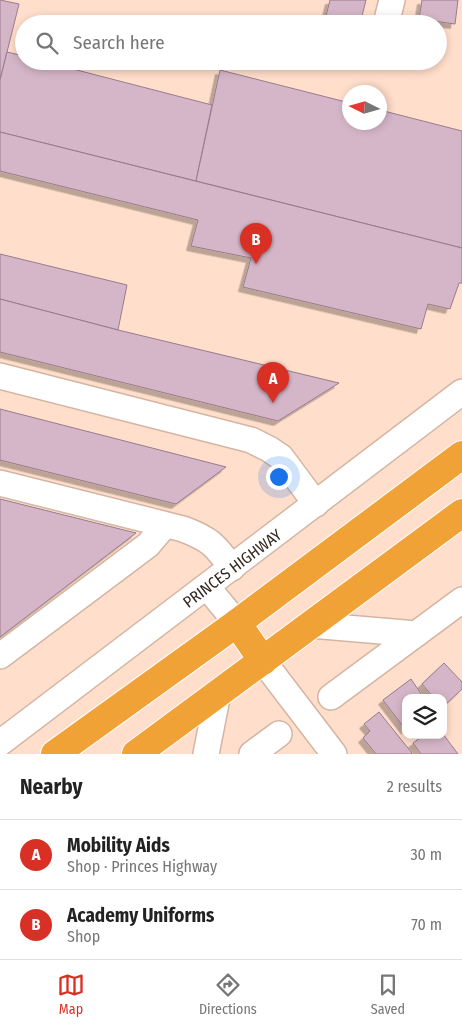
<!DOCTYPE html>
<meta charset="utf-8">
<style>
:root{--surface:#fff;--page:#f2f2f2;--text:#222;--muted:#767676;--line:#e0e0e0;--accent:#d93025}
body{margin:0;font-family:"Fira Sans Condensed",sans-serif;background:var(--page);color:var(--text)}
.controls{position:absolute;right:15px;bottom:15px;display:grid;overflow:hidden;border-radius:10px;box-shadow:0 2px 8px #0003}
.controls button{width:45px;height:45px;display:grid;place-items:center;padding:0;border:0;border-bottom:1px solid var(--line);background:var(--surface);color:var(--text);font:25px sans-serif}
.compass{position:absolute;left:342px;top:85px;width:45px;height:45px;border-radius:50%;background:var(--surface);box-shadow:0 2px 8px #0003;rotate:275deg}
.you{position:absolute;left:278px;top:476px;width:18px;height:18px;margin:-12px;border:4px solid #fff;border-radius:50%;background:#1a73e8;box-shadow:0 0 0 8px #1a73e833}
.badge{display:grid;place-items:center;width:32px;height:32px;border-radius:50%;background:var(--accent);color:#fff;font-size:16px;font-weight:700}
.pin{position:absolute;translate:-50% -41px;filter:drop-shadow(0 1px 2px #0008)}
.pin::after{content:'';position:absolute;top:26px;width:18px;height:15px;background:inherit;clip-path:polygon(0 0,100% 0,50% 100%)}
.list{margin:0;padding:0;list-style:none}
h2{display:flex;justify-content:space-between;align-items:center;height:65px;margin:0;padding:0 20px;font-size:21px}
h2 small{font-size:16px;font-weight:400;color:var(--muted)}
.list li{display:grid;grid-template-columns:32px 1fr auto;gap:15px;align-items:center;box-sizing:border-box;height:70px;padding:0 20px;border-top:1px solid var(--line)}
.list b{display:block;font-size:19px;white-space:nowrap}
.list p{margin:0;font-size:16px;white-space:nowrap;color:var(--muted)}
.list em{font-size:16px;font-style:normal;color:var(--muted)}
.icon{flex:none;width:28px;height:28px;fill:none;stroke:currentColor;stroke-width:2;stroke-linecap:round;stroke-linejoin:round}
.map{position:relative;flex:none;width:462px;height:754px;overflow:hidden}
.search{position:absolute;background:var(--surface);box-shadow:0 2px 8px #0003;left:15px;right:15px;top:15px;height:55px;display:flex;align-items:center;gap:12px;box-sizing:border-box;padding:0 18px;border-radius:28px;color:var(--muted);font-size:19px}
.sheet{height:205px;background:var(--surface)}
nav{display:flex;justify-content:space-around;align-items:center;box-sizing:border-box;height:70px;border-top:1px solid var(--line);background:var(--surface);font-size:14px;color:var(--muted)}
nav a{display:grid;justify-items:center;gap:2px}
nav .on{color:var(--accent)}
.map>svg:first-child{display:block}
.building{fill:#d5b6c8;stroke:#997b8d;filter:url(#shadow)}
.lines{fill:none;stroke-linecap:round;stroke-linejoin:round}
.minor-casing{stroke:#d4b5a3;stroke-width:28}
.highway-casing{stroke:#fff;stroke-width:30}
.minor{stroke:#fff;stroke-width:25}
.highway{stroke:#f1a237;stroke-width:28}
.labels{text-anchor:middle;stroke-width:4;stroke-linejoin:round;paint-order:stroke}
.street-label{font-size:16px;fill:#352922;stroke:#fff}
</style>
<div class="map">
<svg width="462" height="754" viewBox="0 0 462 754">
<defs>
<filter id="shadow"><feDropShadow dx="-4.5" dy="4.5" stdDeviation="0" flood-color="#0004"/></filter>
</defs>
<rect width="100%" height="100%" fill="#ffdecb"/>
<g class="building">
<path d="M 0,0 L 19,4 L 0,80 Z"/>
<path d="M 330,0 L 366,0 L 360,24 L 338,24 L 339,19 L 326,16 Z"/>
<path d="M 422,0 L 458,0 L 455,24 L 419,19 Z"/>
<path d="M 7,52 L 24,56 L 24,61 L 42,61 L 212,105 L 196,181 L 0,132 L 0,80 Z"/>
<path d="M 220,70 L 350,103 L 350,122 L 380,122 L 380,110 L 462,131 L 462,248 L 196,181 Z"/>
<path d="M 0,132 L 462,248 L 462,283 L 459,283 L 450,309 L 428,304 L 421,329 L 243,287 L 251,258 L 191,246 L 198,220 L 0,171 Z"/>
<path d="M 0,254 L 127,285 L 118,330 L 0,299 Z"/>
<path d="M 0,299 L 118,330 L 339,383 L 278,421 L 0,352 Z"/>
<path d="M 0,409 L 226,467 L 176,504 L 0,460 Z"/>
<path d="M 0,499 L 136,533 L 0,637 Z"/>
<path d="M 444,663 L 462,682 L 462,689 L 443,707 L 443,698 L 434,698 L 422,684 Z"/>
<path d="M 411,679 L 424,698 L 406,698 L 406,730 L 383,700 Z"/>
<path d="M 379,712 L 412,753 L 411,754 L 376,754 L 363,738 L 370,731 L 364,724 Z"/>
<path d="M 443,734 L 458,754 L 421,754 L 413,743 L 424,735 Z"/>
</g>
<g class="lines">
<g class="minor-casing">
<g id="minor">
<path d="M 386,24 L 392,0"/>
<path d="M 0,376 L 251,440 L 269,449 L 281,457 L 316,504"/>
<path d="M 0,483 L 183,529 C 210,539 215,545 232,568"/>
<path d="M 207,587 L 237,623"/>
<path d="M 311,625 L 416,634"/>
<path d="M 0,656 L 148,545 L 165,525"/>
<path d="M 263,661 L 334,754"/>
<path d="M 331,697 L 462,600"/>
<path d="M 0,743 L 462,392"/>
<path d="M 206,754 L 218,693"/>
<path d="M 252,754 L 279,734"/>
</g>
</g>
<g class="highway-casing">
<g id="highway">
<path d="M 237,623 L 263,661"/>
<path d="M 55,754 L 237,623 L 462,455"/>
<path d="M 136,754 L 462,513"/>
</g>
</g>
<use href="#minor" class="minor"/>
<use href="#highway" class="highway"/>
</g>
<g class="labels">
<g class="street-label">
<text transform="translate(232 568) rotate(-37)" y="6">PRINCES HIGHWAY</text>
</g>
</g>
</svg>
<div class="controls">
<button><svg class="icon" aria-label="layers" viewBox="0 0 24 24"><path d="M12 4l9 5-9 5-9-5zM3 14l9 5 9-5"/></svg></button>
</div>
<svg class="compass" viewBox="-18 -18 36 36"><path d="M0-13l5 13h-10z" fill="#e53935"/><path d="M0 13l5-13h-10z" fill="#767676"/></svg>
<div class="you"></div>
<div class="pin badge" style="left:273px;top:403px">A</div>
<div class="pin badge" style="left:256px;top:264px">B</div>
<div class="search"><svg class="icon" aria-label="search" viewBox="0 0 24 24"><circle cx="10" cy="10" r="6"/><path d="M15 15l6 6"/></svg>Search here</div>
</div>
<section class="sheet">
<h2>Nearby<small>2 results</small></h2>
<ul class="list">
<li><span class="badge">A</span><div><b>Mobility Aids</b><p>Shop · Princes Highway</p></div><em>30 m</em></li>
<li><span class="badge">B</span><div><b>Academy Uniforms</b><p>Shop</p></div><em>70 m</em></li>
</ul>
</section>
<nav>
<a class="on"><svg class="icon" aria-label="map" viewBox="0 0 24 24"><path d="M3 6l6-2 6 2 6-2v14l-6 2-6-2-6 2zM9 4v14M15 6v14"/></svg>Map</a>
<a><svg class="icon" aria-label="directions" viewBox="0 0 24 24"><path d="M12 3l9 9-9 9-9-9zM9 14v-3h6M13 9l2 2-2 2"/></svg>Directions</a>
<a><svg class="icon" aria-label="saved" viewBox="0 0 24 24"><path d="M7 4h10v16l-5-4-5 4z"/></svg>Saved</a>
</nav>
